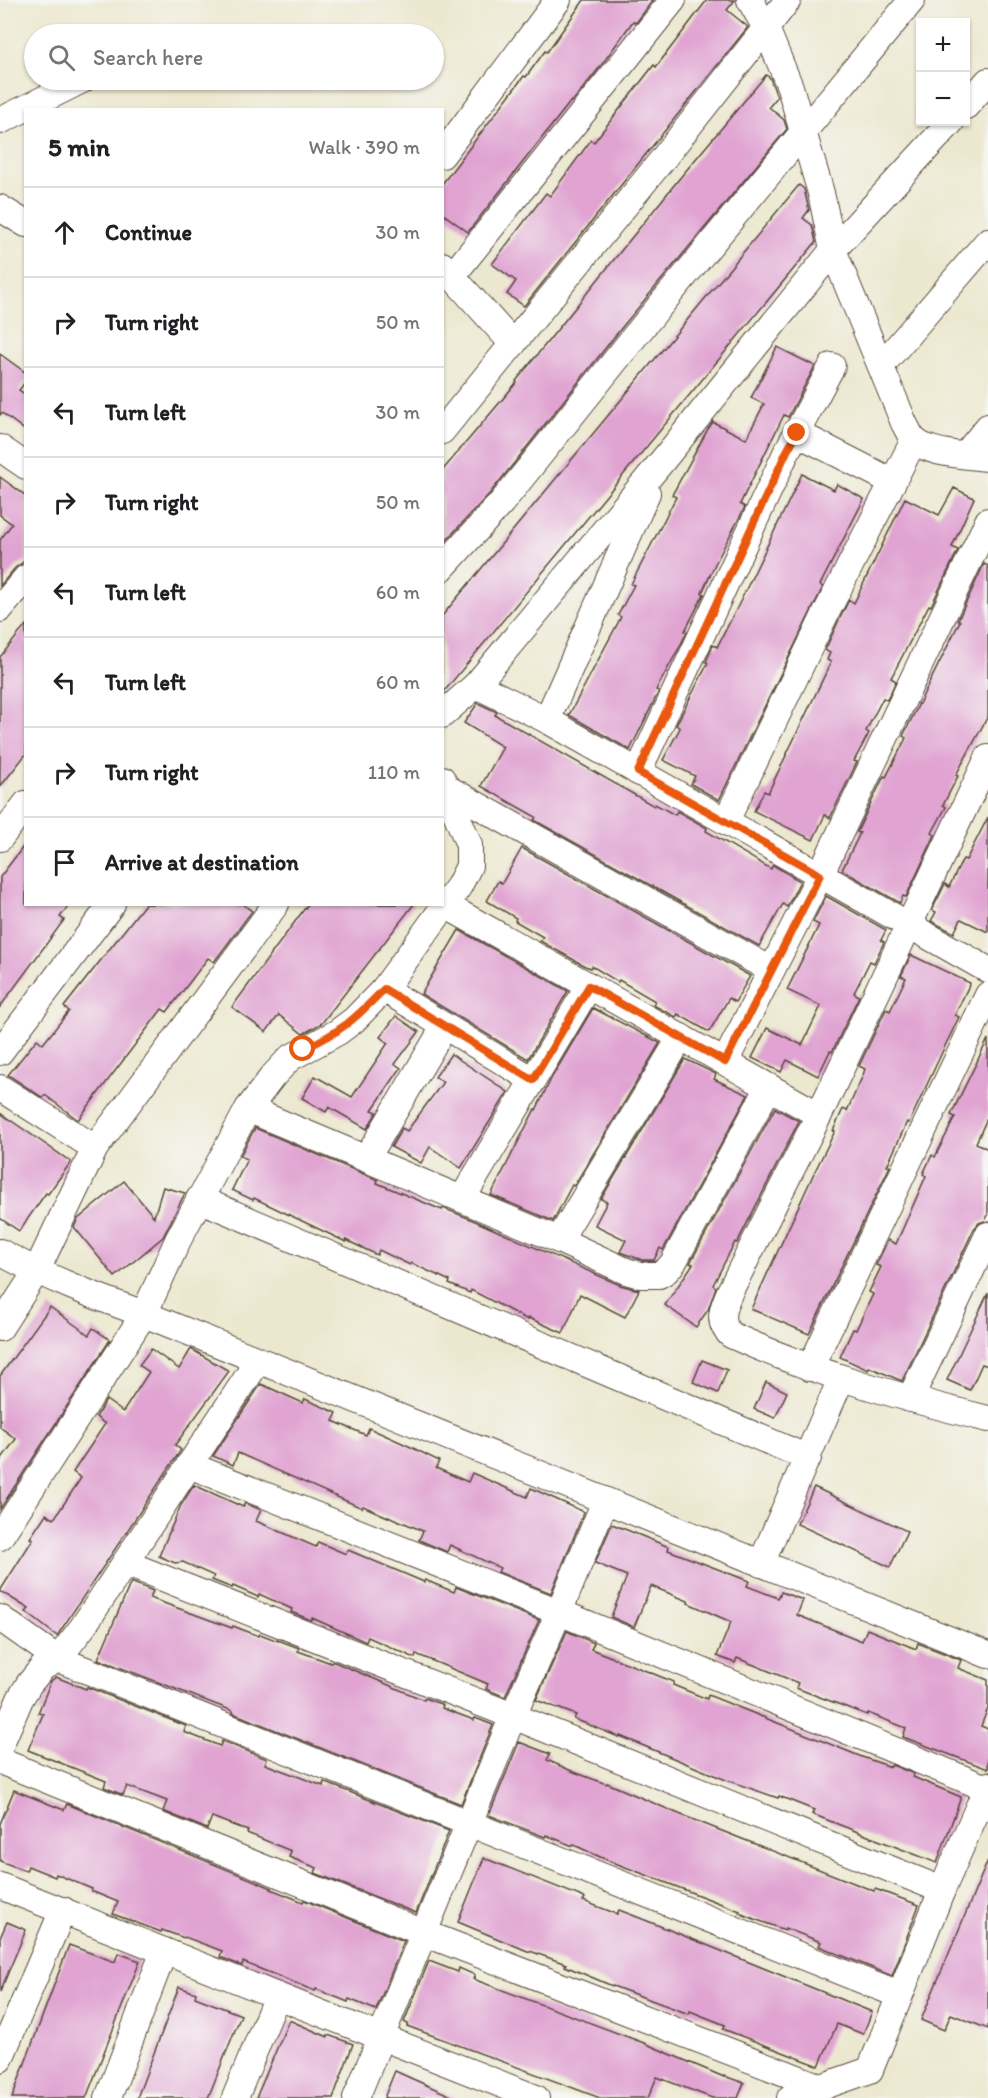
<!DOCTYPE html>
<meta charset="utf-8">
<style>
:root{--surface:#fff;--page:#f2f2f2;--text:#202124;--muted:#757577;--line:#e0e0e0}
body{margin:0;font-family:Itim,sans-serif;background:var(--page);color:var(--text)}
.controls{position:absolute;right:18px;top:18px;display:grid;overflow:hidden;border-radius:0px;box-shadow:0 2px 4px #0004}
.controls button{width:54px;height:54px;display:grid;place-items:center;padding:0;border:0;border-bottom:2px solid var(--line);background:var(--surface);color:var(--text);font:30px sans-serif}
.stop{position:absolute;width:18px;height:18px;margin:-14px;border:4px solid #ea580c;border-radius:50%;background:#fff}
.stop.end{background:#ea580c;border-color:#fff;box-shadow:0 2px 6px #0008}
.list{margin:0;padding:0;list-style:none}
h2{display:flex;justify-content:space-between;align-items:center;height:78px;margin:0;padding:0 24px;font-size:26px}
h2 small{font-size:20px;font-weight:400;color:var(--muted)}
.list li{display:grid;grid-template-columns:39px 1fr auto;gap:18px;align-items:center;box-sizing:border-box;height:90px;padding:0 24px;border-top:2px solid var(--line)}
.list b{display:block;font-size:22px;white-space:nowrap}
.list em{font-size:20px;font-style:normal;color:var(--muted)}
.icon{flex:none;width:33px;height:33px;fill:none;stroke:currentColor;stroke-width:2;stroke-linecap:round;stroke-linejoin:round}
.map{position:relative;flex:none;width:988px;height:2098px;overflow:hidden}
.search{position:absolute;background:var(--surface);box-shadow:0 2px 4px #0004;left:24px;top:24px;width:420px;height:66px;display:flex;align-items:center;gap:15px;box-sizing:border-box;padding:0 21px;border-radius:33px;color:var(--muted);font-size:22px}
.panel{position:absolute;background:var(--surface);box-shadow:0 2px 4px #0004;left:24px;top:108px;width:420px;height:798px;border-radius:0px}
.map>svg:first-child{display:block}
.building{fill:#e0a3d2}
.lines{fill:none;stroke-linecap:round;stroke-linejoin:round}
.street-casing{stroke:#564639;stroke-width:28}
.street{stroke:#fff;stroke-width:26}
.route{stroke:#ea580c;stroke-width:8}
</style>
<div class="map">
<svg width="988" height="2098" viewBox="0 0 988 2098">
<rect width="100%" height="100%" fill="#f6f6f2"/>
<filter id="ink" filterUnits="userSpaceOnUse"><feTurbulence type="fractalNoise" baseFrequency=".0167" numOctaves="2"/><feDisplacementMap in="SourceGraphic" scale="12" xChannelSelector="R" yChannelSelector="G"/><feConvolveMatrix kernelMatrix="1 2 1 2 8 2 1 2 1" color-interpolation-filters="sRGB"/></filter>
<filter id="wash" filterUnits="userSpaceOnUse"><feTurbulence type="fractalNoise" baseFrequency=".008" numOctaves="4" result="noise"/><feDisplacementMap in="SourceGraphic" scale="24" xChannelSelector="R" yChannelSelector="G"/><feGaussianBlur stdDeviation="1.35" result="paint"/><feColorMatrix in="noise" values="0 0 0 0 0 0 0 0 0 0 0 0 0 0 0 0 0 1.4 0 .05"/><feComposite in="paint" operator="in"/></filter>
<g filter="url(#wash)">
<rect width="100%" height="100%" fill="#ece8d0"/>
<g id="blocks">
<g class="building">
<path d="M 584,0 L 653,0 L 636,23 L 633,21 L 600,67 L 572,102 L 571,101 L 468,232 L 442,213 L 442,184 L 524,76 L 526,77 L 545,51 L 547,52 Z"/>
<path d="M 707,0 L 735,0 L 727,10 L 748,27 L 524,306 L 507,294 L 516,281 L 492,264 L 546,193 L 550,196 L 591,140 L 594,142 L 654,65 L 656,67 Z"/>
<path d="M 766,75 L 770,78 L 777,97 L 769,107 L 784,120 L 787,129 L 623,326 L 491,492 L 442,545 L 442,471 L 517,382 L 516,381 L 679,179 Z"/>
<path d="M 799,185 L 804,189 L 809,210 L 803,218 L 812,225 L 816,242 L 442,694 L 442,616 Z"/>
<path d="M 777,347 L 815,366 L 788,417 L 784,415 L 740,504 L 745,507 L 715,564 L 702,593 L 704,594 L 685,631 L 687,632 L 679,648 L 656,690 L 659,691 L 630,750 L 569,715 L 621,617 L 618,615 L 634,585 L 631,584 L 676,497 L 672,495 L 708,429 L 713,422 L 746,439 L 764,404 L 751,398 Z"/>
<path d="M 0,354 L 26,373 L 26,381 L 19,390 L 26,395 L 26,431 L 2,413 L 0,415 Z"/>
<path d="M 802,474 L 834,490 L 837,484 L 864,499 L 820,585 L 823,587 L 719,800 L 691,784 L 695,776 L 663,760 L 680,728 L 676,725 L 708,663 L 706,662 L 713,645 L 717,647 L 738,606 Z"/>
<path d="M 0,477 L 26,496 L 26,560 L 15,568 L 0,586 L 0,540 L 12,524 L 0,515 Z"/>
<path d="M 954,488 L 974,498 L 952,547 L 958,550 L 931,606 L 929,605 L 891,678 L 896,681 L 887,700 L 883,698 L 866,731 L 869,733 L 854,761 L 857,762 L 830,818 L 825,815 L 813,840 L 754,811 L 764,791 L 768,793 L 831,662 L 827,660 L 830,653 L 825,650 L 838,622 L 849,600 L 854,603 L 905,498 L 939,515 Z"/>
<path d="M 984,564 L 988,566 L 988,716 L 956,775 L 958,776 L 943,805 L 946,807 L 932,833 L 935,835 L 906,897 L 903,896 L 900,903 L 842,870 L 860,833 L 857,832 L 884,776 L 886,777 L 906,738 L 903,736 L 960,621 L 958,620 Z"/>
<path d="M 26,625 L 26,754 L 0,787 L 0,657 Z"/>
<path d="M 478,703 L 497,712 L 495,715 L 654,806 L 655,804 L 675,815 L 677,811 L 707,828 L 706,831 L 771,869 L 773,865 L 800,881 L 787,907 L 783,904 L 759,946 L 534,820 L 536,817 L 481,786 L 503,747 L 464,723 Z"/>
<path d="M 988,817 L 988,932 L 961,919 L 954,933 L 931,921 L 936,912 L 932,910 L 945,884 L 949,887 L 963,859 L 966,860 Z"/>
<path d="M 26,843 L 26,904 L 70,904 L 60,917 L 64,920 L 0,1007 L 0,877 Z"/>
<path d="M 522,848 L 750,976 L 735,1002 L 729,998 L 709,1032 L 678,1014 L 676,1017 L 653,1005 L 655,1001 L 619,980 L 618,982 L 592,966 L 591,968 L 585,966 L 540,941 L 543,937 L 515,921 L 516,918 L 487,901 L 498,881 L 502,883 Z"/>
<path d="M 826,896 L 886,930 L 881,940 L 884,942 L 874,963 L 870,961 L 854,993 L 859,996 L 832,1052 L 830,1051 L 818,1076 L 787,1060 L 781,1072 L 752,1058 L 767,1028 L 802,1045 L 821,1006 L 787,990 L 819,925 L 813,922 Z"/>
<path d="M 145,904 L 242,904 L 252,911 L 214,962 L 208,958 L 167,1012 L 162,1009 L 78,1120 L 45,1095 L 43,1098 L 8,1075 L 37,1039 L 43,1044 L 69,1011 L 64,1007 Z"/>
<path d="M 308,904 L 414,904 L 322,1023 L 303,1034 L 279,1015 L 266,1032 L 232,1007 Z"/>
<path d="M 459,930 L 568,991 L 528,1059 L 421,994 Z"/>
<path d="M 911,955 L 970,983 L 955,1015 L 959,1017 L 945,1046 L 909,1123 L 907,1122 L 887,1166 L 890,1166 L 809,1334 L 751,1309 L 814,1173 L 835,1131 L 833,1131 L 843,1109 L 847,1111 L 863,1075 L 865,1069 L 859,1066 L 886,1009 L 890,1011 L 906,978 L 901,976 Z"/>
<path d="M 593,1008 L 660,1043 L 574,1186 L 572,1185 L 553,1221 L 491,1195 L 535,1109 L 536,1110 L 552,1077 Z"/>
<path d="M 396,1016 L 419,1032 L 395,1064 L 401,1068 L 372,1110 L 377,1112 L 367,1129 L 329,1107 L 326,1112 L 302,1098 L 315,1076 L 352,1097 L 388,1043 L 380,1037 Z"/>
<path d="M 988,1039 L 988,1116 L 976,1143 L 988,1149 L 988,1215 L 985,1221 L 979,1223 L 974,1229 L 902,1381 L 869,1367 L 868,1370 L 840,1357 L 853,1329 L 856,1330 L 873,1294 L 869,1292 L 881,1267 L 876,1265 L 888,1240 L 896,1244 L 926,1176 L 923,1174 L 932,1155 L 935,1157 L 955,1117 L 951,1115 Z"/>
<path d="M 451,1054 L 508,1092 L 461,1168 L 430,1147 L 421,1163 L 391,1147 L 402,1128 L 407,1131 L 443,1082 L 435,1077 Z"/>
<path d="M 685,1059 L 716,1074 L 714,1079 L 748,1095 L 663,1250 L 660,1248 L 654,1260 L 642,1260 L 620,1252 L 626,1240 L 595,1225 L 607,1202 L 601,1199 Z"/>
<path d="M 775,1108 L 799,1121 L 737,1243 L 735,1242 L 713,1285 L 716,1287 L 708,1310 L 696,1327 L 665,1305 L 693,1264 L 690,1263 Z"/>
<path d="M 0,1113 L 71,1162 L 48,1194 L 46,1193 L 19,1231 L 0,1218 Z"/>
<path d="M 255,1128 L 378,1180 L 377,1183 L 442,1210 L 443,1208 L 468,1218 L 620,1285 L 639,1290 L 625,1317 L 580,1294 L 563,1333 L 529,1318 L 528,1320 L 471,1290 L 470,1293 L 449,1284 L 450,1281 L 411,1263 L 410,1265 L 379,1250 L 377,1255 L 346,1240 L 346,1242 L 254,1198 L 253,1200 L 232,1190 L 247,1159 L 240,1156 Z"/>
<path d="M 124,1181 L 154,1217 L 163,1187 L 185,1193 L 163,1237 L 115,1277 L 74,1227 L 78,1219 Z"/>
<path d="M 988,1293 L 988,1366 L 982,1364 L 970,1390 L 947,1380 Z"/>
<path d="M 50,1307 L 89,1335 L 93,1328 L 110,1340 L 0,1509 L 0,1461 L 16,1439 L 0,1427 L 0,1376 Z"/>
<path d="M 151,1349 L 179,1369 L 191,1349 L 229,1371 L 175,1445 L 181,1450 L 57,1636 L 26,1612 L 29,1609 L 0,1591 L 33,1539 L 30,1538 L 46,1514 L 54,1519 L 81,1478 L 73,1472 L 105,1424 L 96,1417 L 106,1400 L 123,1412 L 149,1372 L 139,1365 Z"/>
<path d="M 702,1360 L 727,1370 L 718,1393 L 693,1382 Z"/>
<path d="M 766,1382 L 787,1392 L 775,1418 L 754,1409 Z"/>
<path d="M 261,1384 L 303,1403 L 305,1399 L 337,1413 L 333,1421 L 366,1435 L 369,1428 L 411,1447 L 439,1461 L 436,1468 L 468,1482 L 472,1473 L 527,1497 L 531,1488 L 584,1512 L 551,1593 L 498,1572 L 500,1568 L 450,1545 L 447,1552 L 419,1540 L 423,1531 L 388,1516 L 388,1517 L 363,1506 L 362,1508 L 238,1453 L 233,1465 L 213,1456 Z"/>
<path d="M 194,1485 L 243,1507 L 245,1503 L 261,1510 L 256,1521 L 316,1547 L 318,1542 L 346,1554 L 348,1550 L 424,1582 L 425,1580 L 454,1592 L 456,1587 L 539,1620 L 505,1697 L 486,1689 L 488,1684 L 445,1666 L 416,1654 L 415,1658 L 368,1637 L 366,1642 L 312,1618 L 311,1620 L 291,1612 L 292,1609 L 259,1594 L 258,1597 L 233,1586 L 232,1588 L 212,1580 L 214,1576 L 183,1562 L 175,1563 L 159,1556 L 181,1505 Z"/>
<path d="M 814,1487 L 907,1531 L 890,1567 L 797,1524 Z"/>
<path d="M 612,1524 L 669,1547 L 668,1550 L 749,1581 L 747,1586 L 778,1598 L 781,1592 L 803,1600 L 797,1615 L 862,1641 L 867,1629 L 916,1649 L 918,1643 L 961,1660 L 958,1668 L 988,1680 L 988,1708 L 981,1726 L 988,1729 L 988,1769 L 903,1737 L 906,1728 L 868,1713 L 867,1715 L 796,1688 L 798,1683 L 737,1658 L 735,1663 L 717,1656 L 731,1622 L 688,1603 L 688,1601 L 651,1586 L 634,1627 L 611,1617 L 627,1576 L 595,1563 Z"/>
<path d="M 131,1582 L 153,1591 L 150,1598 L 232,1628 L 233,1626 L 259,1636 L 260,1634 L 278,1641 L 278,1640 L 299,1648 L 298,1651 L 331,1663 L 332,1661 L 424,1700 L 425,1698 L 443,1705 L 442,1708 L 474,1720 L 475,1718 L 493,1725 L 461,1804 L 233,1713 L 233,1711 L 98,1659 Z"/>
<path d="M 567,1631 L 594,1643 L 591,1649 L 674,1682 L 673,1685 L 707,1699 L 708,1695 L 862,1757 L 891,1767 L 892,1765 L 914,1774 L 913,1777 L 961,1797 L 937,1863 L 812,1814 L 814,1810 L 779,1796 L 778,1798 L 726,1780 L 620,1736 L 619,1737 L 602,1730 L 574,1719 L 576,1715 L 536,1700 Z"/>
<path d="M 56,1677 L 86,1689 L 87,1687 L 186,1726 L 184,1732 L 220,1746 L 222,1741 L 267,1759 L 265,1764 L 323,1786 L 324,1782 L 449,1831 L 416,1913 L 315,1873 L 317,1868 L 289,1857 L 291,1851 L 247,1833 L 248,1831 L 212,1817 L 207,1829 L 163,1811 L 167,1801 L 127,1786 L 123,1795 L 104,1787 L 106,1781 L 28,1750 L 43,1714 L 38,1713 L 51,1681 Z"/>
<path d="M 519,1742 L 550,1754 L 547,1760 L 574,1772 L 606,1784 L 607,1783 L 679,1814 L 874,1891 L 875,1889 L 919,1905 L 892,1976 L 819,1946 L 821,1942 L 785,1928 L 785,1930 L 757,1920 L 739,1913 L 740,1911 L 607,1860 L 574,1845 L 573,1846 L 546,1835 L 545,1837 L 489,1815 Z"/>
<path d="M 14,1790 L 64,1810 L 67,1804 L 272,1888 L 271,1889 L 303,1902 L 304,1900 L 404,1941 L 376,2010 L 349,1999 L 348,2002 L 316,1989 L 315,1991 L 243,1962 L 242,1966 L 220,1957 L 222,1951 L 185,1937 L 184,1938 L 162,1930 L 161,1932 L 113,1914 L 118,1902 L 91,1891 L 92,1889 L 56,1874 L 55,1877 L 28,1866 L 26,1871 L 0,1861 L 0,1824 Z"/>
<path d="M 484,1858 L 585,1898 L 583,1901 L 617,1914 L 619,1910 L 645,1920 L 872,2012 L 863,2034 L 837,2024 L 819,2066 L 723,2029 L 725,2025 L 690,2011 L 689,2014 L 610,1985 L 565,1966 L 566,1964 L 530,1951 L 530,1952 L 458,1922 Z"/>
<path d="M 988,1860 L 988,2029 L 951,2014 L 944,2030 L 921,2020 Z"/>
<path d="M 7,1922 L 26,1930 L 0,1992 L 0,1938 Z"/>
<path d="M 69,1945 L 115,1962 L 118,1953 L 140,1961 L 86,2098 L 12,2098 Z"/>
<path d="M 429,1961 L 458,1972 L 459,1968 L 475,1975 L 473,1979 L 644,2043 L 724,2077 L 724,2076 L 744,2083 L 738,2098 L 712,2098 L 657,2077 L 648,2098 L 600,2098 L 407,2026 L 408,2024 L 404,2022 Z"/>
<path d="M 179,1987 L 196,1993 L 195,1997 L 241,2015 L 208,2098 L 137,2098 Z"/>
<path d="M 289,2020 L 328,2037 L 328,2035 L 353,2044 L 333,2098 L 256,2098 Z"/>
<path d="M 395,2071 L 415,2080 L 456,2098 L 384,2098 Z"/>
</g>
</g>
</g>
<g filter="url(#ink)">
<use href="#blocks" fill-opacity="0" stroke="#564639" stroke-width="1.5"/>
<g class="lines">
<g class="street-casing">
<g id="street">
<path d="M 750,0 L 766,28 L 790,87 L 821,193 L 833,250 L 904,423 C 907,428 910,436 914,440 C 928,454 969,456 988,458"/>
<path d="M 966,106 L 988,81"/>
<path d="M 0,121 L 82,80"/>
<path d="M 442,155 L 558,0"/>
<path d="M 0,208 L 26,224"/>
<path d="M 442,265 L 513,344"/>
<path d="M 453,275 L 673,0"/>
<path d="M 881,366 L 988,241"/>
<path d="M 442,431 L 662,160 L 788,0"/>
<path d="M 797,433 L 893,482"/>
<path d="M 0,448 L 26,466"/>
<path d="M 965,455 L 988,427"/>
<path d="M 442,568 L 502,502 L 635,336 L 912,0"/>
<path d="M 0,609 L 26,578"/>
<path d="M 476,685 L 547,720 L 988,970"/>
<path d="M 442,715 L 476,685 L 659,465 L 833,250 L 951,122"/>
<path d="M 547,720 L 647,493"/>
<path d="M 988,758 L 819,1115 L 730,1291 C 723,1307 716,1322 731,1335 C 814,1373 900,1397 988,1419"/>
<path d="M 638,772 L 787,451 L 832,366"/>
<path d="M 447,788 L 771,970"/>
<path d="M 726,821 L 825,615 L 914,440"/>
<path d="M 0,838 L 26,804"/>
<path d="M 445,905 L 819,1115"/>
<path d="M 384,989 L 533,1080"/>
<path d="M 0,1052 L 112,904"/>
<path d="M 725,1062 L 820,875 L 988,521"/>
<path d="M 0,1088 L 95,1148"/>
<path d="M 248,1109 L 559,1240 L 626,1271 L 640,1275 L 659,1275 L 666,1271 L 673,1263 L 769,1087"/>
<path d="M 367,1158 L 444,1027"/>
<path d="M 199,1199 L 808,1458"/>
<path d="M 462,1199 L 589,986"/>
<path d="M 559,1240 L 681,1037"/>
<path d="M 0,1252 C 47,1278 94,1296 144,1314 L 988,1655"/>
<path d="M 0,1328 L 36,1272 L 95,1148 L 276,904"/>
<path d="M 810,1368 L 988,995"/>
<path d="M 910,1399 L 988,1235"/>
<path d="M 189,1465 L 559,1612 L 986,1788"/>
<path d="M 0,1537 L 144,1314 L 178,1240 L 248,1109 L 273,1076 L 290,1058 L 338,1032 L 354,1020 L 384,989 L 459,886 L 469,866 L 469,845 L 442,779"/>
<path d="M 125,1563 L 513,1716 L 942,1890"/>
<path d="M 761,1564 L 841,1379"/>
<path d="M 0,1618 L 58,1659 L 899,1995"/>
<path d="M 0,1746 L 20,1699 L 29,1684 L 43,1667 L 58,1659 L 82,1628 L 258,1361"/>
<path d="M 0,1761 L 424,1933 L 821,2087"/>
<path d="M 0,1886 L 381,2037 L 513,1716 L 559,1612 L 605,1501"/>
<path d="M 0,2059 L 63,1910"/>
<path d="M 108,2098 L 164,1951"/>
<path d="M 235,2098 L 277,1996"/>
<path d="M 356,2098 L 381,2037 L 536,2098"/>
<path d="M 790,2098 L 870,2070 L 942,1890 L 988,1785"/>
</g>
</g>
<use href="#street" class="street"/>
</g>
</g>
<g class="lines" filter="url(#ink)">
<path class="route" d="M 303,1049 C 341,1032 355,1019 384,989 L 533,1080 L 589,986 L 725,1062 L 820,875 L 638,772 L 787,451 L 797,433"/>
</g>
</svg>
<div class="controls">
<button>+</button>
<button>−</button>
</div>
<div class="stop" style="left:303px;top:1049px"></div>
<div class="stop end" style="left:797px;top:433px"></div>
<div class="search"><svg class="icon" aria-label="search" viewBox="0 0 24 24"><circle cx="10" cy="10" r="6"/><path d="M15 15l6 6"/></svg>Search here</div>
<section class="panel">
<h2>5 min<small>Walk · 390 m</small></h2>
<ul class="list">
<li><svg class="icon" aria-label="ahead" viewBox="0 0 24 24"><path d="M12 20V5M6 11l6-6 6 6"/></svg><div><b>Continue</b></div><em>30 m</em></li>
<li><svg class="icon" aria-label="right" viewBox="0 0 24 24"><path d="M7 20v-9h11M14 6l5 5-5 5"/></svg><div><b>Turn right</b></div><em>50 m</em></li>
<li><svg class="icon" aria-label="left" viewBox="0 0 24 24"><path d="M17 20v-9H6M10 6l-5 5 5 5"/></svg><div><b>Turn left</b></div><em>30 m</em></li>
<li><svg class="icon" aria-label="right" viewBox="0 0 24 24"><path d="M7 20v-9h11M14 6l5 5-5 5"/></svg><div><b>Turn right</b></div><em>50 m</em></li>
<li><svg class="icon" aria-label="left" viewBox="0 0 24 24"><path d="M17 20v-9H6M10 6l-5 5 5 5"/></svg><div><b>Turn left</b></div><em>60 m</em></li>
<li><svg class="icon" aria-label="left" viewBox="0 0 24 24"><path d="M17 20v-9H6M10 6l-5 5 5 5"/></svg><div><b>Turn left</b></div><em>60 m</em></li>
<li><svg class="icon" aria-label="right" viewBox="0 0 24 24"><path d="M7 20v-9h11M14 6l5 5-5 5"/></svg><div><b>Turn right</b></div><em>110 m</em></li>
<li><svg class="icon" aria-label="arrive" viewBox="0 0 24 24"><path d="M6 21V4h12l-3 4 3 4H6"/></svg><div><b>Arrive at destination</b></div></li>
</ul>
</section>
</div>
